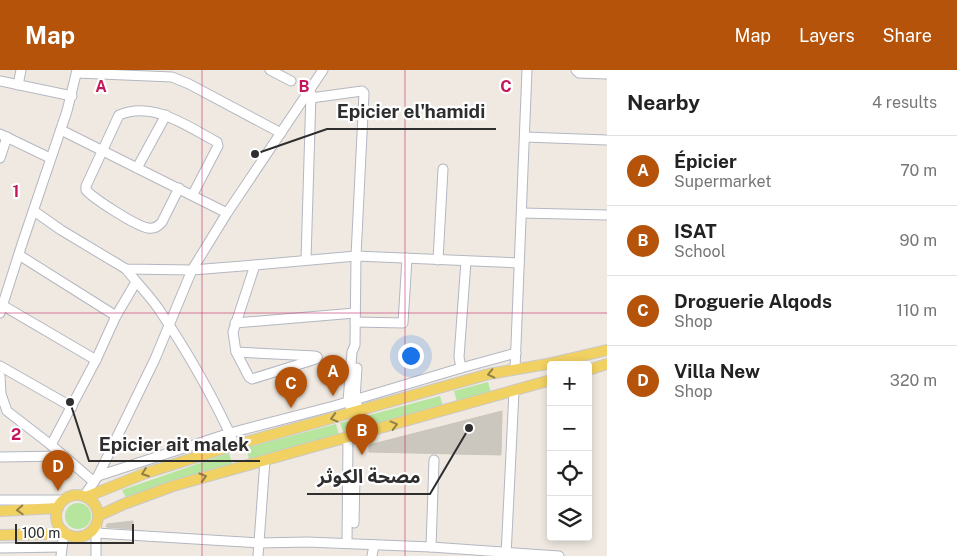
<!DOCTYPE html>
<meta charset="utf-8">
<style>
:root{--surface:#fff;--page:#f6f6f6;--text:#222;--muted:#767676;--line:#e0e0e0;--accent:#b45309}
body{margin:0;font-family:"Public Sans","Noto Sans Arabic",sans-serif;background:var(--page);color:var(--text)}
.controls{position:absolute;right:15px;bottom:15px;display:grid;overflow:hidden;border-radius:5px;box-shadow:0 2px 8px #0003}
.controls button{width:45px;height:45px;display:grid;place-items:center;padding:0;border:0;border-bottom:1px solid var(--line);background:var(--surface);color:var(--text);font:25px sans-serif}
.scale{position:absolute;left:15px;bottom:12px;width:119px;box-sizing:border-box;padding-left:5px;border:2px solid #2e2e2e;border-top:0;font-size:14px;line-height:18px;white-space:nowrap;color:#2e2e2e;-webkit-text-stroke:4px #fff;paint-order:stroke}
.you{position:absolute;left:410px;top:285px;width:18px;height:18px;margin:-12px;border:4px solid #fff;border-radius:50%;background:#1a73e8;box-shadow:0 0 0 8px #1a73e833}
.badge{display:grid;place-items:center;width:32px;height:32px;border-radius:50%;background:var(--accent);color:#fff;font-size:16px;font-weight:700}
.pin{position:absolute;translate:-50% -41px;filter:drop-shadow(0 1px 2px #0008)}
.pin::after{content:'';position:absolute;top:26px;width:18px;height:15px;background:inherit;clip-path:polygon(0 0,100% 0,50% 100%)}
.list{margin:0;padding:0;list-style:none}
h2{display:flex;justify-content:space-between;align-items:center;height:65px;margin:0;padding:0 20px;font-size:21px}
h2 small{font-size:16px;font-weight:400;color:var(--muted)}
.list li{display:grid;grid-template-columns:32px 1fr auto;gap:15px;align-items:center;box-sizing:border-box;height:70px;padding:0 20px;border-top:1px solid var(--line)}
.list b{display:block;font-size:19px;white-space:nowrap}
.list p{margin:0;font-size:16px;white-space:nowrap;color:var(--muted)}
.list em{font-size:16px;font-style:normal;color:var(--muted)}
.icon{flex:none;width:28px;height:28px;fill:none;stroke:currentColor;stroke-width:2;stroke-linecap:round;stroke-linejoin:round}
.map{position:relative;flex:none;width:607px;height:486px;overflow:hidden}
header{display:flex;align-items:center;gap:30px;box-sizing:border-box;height:70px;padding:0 25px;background:var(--accent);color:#fff}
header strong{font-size:24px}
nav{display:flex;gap:28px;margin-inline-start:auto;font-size:18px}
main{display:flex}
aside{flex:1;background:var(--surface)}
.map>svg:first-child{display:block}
.green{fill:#b6e59e}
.building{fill:#cbc7bf;stroke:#cbc5ba}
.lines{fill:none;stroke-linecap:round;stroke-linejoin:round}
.minor-casing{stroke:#b4b7c1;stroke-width:11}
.major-casing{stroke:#c9c9c9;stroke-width:12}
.minor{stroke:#fff;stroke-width:9}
.major{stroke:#f2d163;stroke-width:10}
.oneway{stroke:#908048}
.grid{fill:none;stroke:#c2185b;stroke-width:1;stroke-opacity:0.55}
.grid-label{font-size:16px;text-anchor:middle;font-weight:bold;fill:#c2185b;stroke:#fff;stroke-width:4.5;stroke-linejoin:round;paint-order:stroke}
.leader{fill:none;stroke:#2e2e2e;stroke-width:2}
.callout-dot{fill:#2e2e2e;stroke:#fff;stroke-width:2}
.callout-label{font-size:19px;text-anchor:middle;font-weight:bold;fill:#2e2e2e;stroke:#fff;stroke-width:4.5;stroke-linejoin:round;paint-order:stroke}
</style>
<header>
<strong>Map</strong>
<nav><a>Map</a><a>Layers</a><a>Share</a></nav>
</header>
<main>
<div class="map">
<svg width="607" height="486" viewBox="0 0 607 486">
<rect width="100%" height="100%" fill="#efe9e1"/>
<g class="green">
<path d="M 488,312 L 491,323 L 457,332 L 454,321 Z"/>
<path d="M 440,326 L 443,336 L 344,364 L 340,353 Z"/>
<path d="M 336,354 L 339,365 L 249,389 L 246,378 Z"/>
<path d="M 229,383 L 232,394 L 126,428 L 122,420 Z"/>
<circle cx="78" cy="446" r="13"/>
</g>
<g class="building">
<path d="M 502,341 L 501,385 L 369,382 L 369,375 Z"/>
<path d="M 133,451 L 132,459 L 106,457 L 107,454 Z"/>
</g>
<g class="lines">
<g class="minor-casing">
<g id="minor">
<path d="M 270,0 L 291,11"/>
<path d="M 576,0 L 579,3 L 607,4"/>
<path d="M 77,3 L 172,7 L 189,14 L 281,63"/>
<path d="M 0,11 L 72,26"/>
<path d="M 18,15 L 21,0"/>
<path d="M 311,28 L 362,21 L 364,23 L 356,186 L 355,275 L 352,282 L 348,331 L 350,336"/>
<path d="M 61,60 L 227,143"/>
<path d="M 0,64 L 50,88"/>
<path d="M 525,67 L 607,70"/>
<path d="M 0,88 L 7,67"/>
<path d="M 137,98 L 166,45"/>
<path d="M 179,118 L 162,152 C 158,157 154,159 148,158 C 136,156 94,129 86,120 L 86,116 L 119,45 C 153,30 188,57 217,72 L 218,76 L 193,124"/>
<path d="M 34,141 L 61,160 L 126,199 L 192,200 L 255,195 L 356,186 L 519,193"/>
<path d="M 522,143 L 607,145"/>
<path d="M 19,185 L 116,246"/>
<path d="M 306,190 L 311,23"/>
<path d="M 438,190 L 443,99"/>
<path d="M 255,195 L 233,262 L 236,282 L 249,307 L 252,309 L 316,289 L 317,287"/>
<path d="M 126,199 C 136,212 148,224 158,238 C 187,281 214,328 235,375"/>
<path d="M 2,235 L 96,290"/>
<path d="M 0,243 L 23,171 L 67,41 L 77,0"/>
<path d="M 355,252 L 403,253 L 407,188"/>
<path d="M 235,253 L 355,243"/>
<path d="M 236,282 L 315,286 L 317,287"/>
<path d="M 0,296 L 72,337"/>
<path d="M 357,298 L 355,329 L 357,334"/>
<path d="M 461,298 L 459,287 L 466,191"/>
<path d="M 515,299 L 527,0"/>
<path d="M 0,306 L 1,324 L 7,341 L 51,375 L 94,412"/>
<path d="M 51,375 L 96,290 L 116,246 L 136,212"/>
<path d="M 0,387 L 64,386"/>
<path d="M 98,406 L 230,363 L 334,336 L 461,298 L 516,283"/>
<path d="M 84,426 L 98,406 L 155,289 L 192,200 L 227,143 L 323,0"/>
<path d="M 0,430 L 63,430"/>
<path d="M 354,453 L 355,408"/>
<path d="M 96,454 L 96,486"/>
<path d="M 96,463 L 259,473 L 307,472 L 431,477 L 559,486"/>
<path d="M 347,473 L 348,367"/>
<path d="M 431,477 L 434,390"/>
<path d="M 0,478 L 62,477"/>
<path d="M 61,486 L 63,470 L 66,463"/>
<path d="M 258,486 L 265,390"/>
<path d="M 372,486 L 374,475"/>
<path d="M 506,486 L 514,321"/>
</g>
</g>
<g class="major-casing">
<g id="major">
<path d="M 588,300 L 607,294"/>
<circle cx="77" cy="446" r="21"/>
<path d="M 86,427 L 146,403 L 235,375 L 489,304 L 547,294 L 607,280"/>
<path d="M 0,441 L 58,438"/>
<path d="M 98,446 L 124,434 L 173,416 L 551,310"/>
<path d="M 0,465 L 55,464 L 64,462"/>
</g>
</g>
<use href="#minor" class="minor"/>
<use href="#major" class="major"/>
</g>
<defs><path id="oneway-chevron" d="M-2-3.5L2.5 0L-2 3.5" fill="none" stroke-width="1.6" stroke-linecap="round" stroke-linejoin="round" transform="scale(1.25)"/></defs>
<g class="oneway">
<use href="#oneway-chevron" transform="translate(491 304) rotate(167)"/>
<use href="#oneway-chevron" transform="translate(334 348) rotate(165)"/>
<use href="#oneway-chevron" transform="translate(394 355) rotate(-15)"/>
<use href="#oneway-chevron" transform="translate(145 403) rotate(160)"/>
<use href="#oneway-chevron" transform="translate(203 407) rotate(-16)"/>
<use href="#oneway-chevron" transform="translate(20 440) rotate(177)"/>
</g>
<path class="grid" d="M 202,0 L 202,486M 405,0 L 405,486M 0,243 L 607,243"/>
<g class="grid-label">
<text x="101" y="22">A</text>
<text x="304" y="22">B</text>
<text x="506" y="22">C</text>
<text x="16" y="127">1</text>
<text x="16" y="370">2</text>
</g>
<path class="leader" d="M255 84L327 59H496M70 332L89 391H260M469 358L430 424H307"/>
<g class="callout-dot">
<circle cx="255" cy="84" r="5"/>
<circle cx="70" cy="332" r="5"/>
<circle cx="469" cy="358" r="5"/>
</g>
<g class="callout-label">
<text x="411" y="48">Epicier el'hamidi</text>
<text x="174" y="381">Epicier ait malek</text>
<text x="369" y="413">مصحة الكوثر</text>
</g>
</svg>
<div class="controls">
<button>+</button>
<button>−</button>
<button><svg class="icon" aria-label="locate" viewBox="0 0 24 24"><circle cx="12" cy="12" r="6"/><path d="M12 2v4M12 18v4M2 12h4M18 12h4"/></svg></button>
<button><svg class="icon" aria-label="layers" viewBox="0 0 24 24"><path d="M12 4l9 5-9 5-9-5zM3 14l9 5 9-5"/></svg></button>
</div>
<div class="scale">100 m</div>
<div class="you"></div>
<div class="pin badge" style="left:333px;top:326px">A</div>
<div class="pin badge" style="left:362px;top:385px">B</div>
<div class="pin badge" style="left:291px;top:338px">C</div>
<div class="pin badge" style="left:58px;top:421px">D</div>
</div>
<aside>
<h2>Nearby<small>4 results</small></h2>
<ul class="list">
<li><span class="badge">A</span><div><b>Épicier</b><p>Supermarket</p></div><em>70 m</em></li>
<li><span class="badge">B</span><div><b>ISAT</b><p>School</p></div><em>90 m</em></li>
<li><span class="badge">C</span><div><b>Droguerie Alqods</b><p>Shop</p></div><em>110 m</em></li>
<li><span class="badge">D</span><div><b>Villa New</b><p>Shop</p></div><em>320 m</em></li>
</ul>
</aside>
</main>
